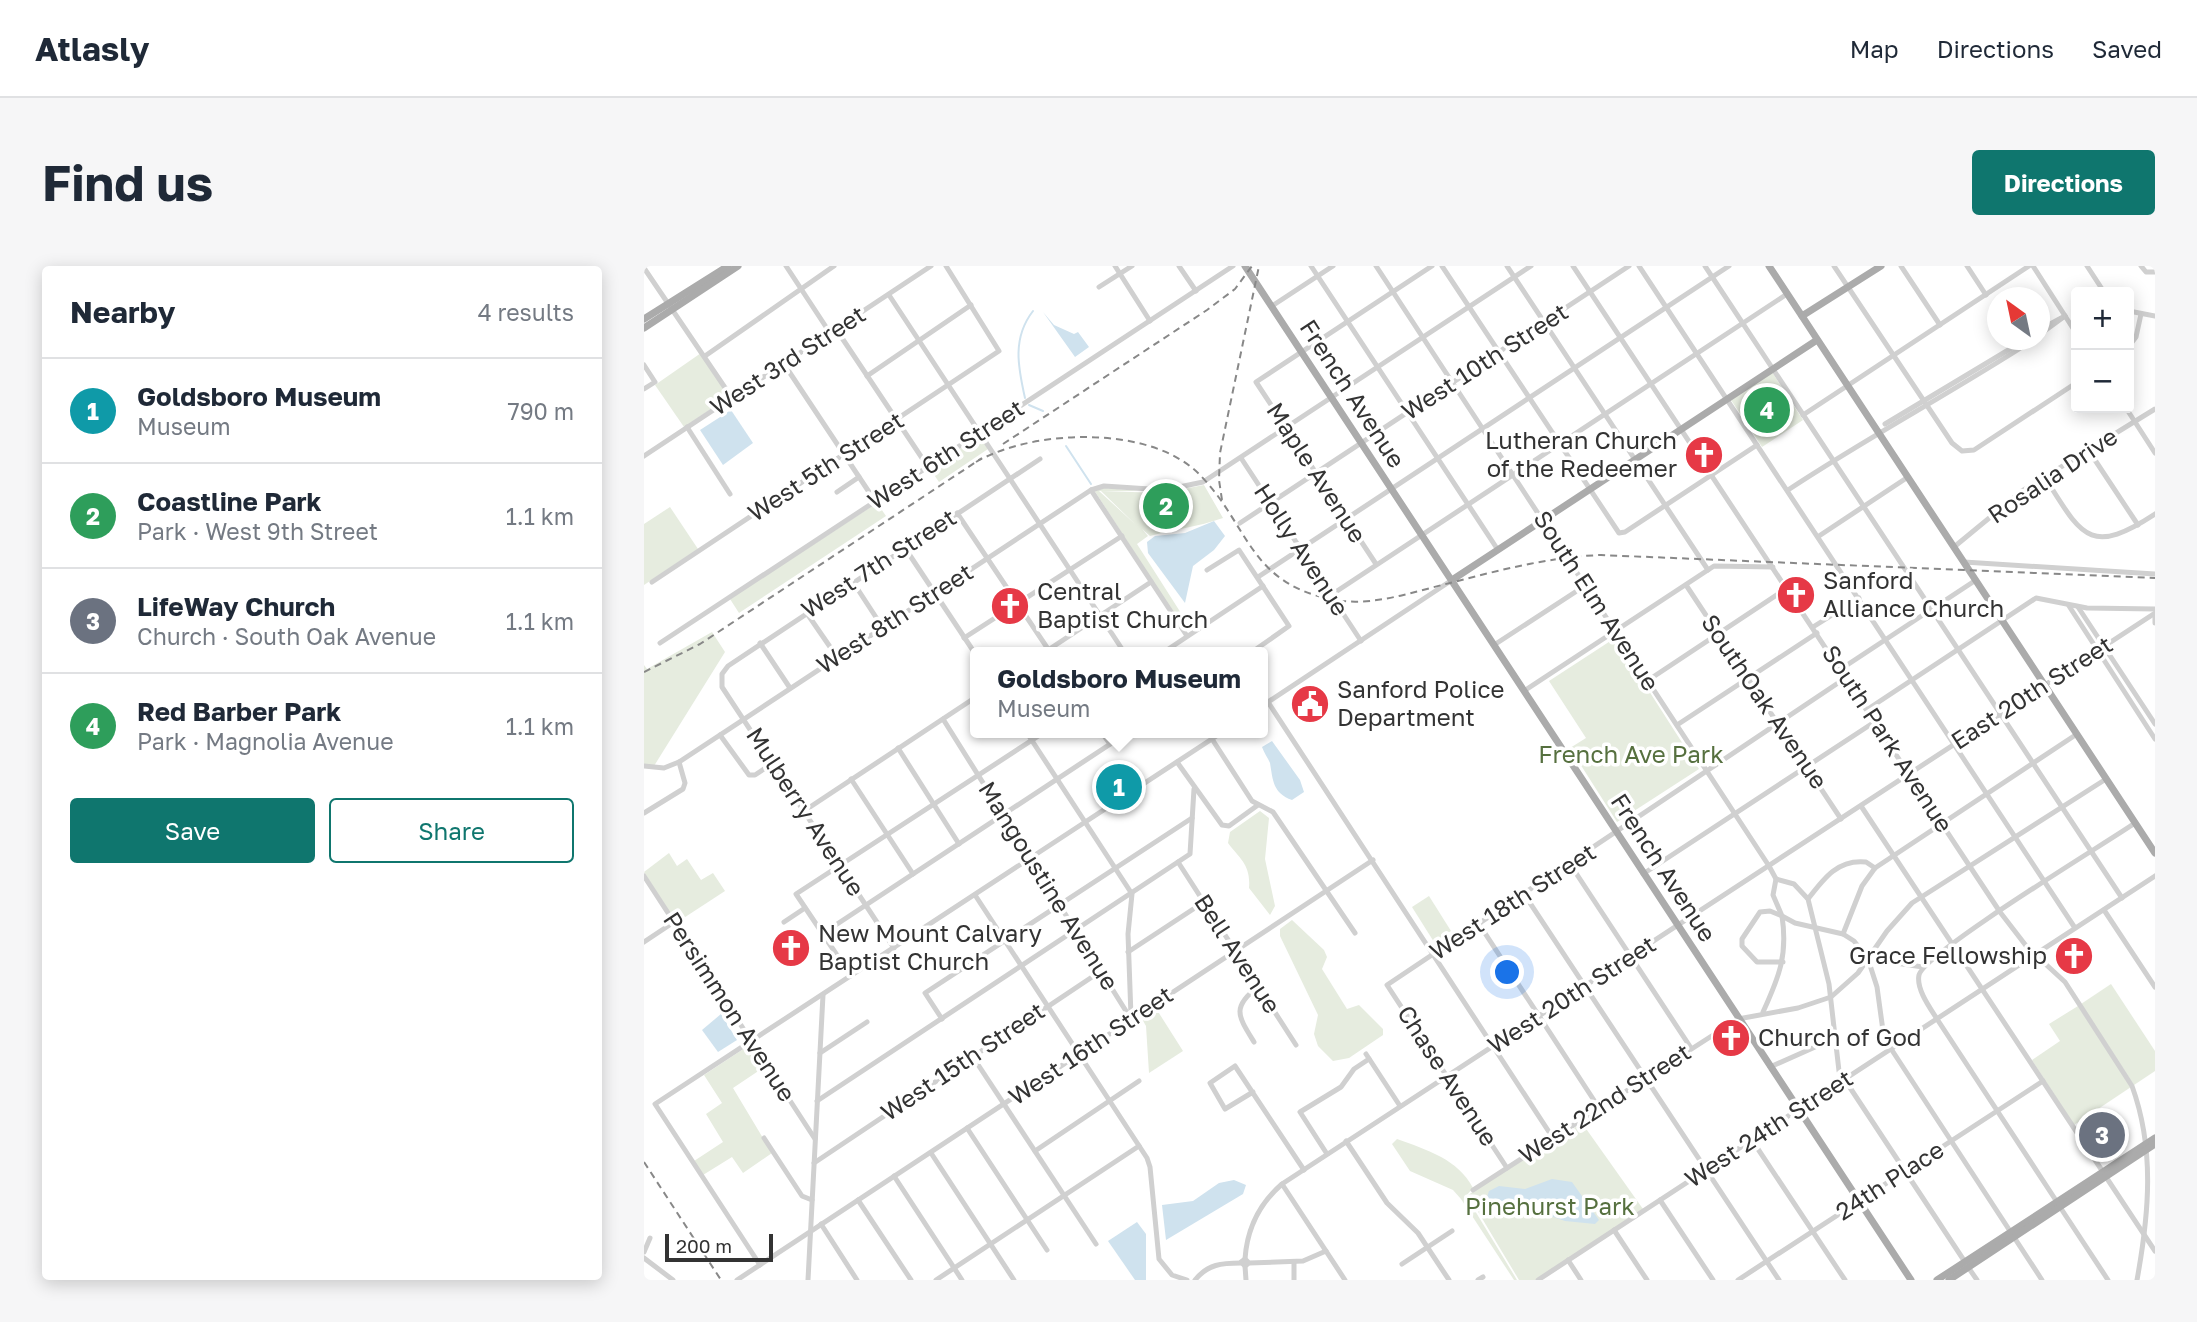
<!DOCTYPE html>
<meta charset="utf-8">
<style>
:root{--surface:#fff;--page:#f6f6f7;--text:#1f2937;--muted:#747a83;--line:#e0e1e3;--accent:#0f766e}
body{margin:0;font-family:"Golos Text",sans-serif;background:var(--page);color:var(--text)}
.controls{position:absolute;right:21px;top:21px;display:grid;overflow:hidden;border-radius:7px;box-shadow:0 4px 18px #0003}
.controls button{width:63px;height:63px;display:grid;place-items:center;padding:0;border:0;border-bottom:2px solid var(--line);background:var(--surface);color:var(--text);font:35px sans-serif}
.compass{position:absolute;left:1343px;top:21px;width:63px;height:63px;border-radius:50%;background:var(--surface);box-shadow:0 4px 18px #0003;rotate:327deg}
.scale{position:absolute;left:21px;bottom:18px;width:108px;box-sizing:border-box;padding-left:7px;border:4px solid #333;border-top:0;font-size:19px;line-height:24px;white-space:nowrap;color:#333;-webkit-text-stroke:5px #fff;paint-order:stroke}
.you{position:absolute;left:864px;top:707px;width:24px;height:24px;margin:-18px;border:5px solid #fff;border-radius:50%;background:#1a73e8;box-shadow:0 0 0 10px #1a73e833}
.badge{display:grid;place-items:center;width:46px;height:46px;border-radius:50%;background:var(--accent);color:#fff;font-size:23px;font-weight:700}
.pin{position:absolute;translate:-50% -50%;border:4px solid #fff;box-shadow:0 2px 7px #0006}
.popup{position:absolute;left:326px;top:381px;width:298px;height:91px;box-sizing:border-box;display:grid;place-content:center;border-radius:7px;background:var(--surface);filter:drop-shadow(0 2px 5px #0005);font-size:23px;white-space:nowrap;color:var(--muted)}
.popup b{font-size:26px;color:var(--text)}
.popup::after{content:'';position:absolute;left:50%;top:100%;margin-left:-14px;border:14px solid transparent;border-top-color:var(--surface)}
.list{margin:0;padding:0;list-style:none}
h2{display:flex;justify-content:space-between;align-items:center;height:91px;margin:0;padding:0 28px;font-size:30px}
h2 small{font-size:23px;font-weight:400;color:var(--muted)}
.list li{display:grid;grid-template-columns:46px 1fr auto;gap:21px;align-items:center;box-sizing:border-box;height:105px;padding:0 28px;border-top:2px solid var(--line)}
.list b{display:block;font-size:26px;white-space:nowrap}
.list p{margin:0;font-size:23px;white-space:nowrap;color:var(--muted)}
.list em{font-size:23px;font-style:normal;color:var(--muted)}
.actions{display:flex;gap:14px;padding:21px 28px}
.actions a{flex:1;padding:16px 0;border:2px solid var(--accent);border-radius:7px;text-align:center;font-size:24px;color:var(--accent)}
.actions .main{background:var(--accent);color:#fff}
.map{position:relative;flex:none;width:1511px;height:1014px;overflow:hidden;border-radius:7px}
header{display:flex;align-items:center;gap:42px;box-sizing:border-box;height:98px;padding:0 35px;background:var(--surface);border-bottom:2px solid var(--line)}
header strong{font-size:33px}
nav{display:flex;gap:38px;margin-inline-start:auto;font-size:24px}
.intro{display:flex;align-items:center;justify-content:space-between;box-sizing:border-box;height:168px;padding:0 42px}
h1{margin:0;font-size:49px}
.button{padding:18px 32px;border-radius:7px;background:var(--accent);color:#fff;font-size:24px;font-weight:700}
main{display:flex;gap:42px;padding:0 42px}
aside{flex:1;background:var(--surface);border-radius:7px;box-shadow:0 4px 18px #0003}
.map>svg:first-child{display:block}
.green{fill:#e6ecdf}
.water{fill:#cfe2ee}
.lines{fill:none;stroke-linecap:round;stroke-linejoin:round}
.stream{stroke:#cfe2ee;stroke-width:2}
.minor{stroke:#d0d0d0;stroke-width:5}
.major{stroke:#ababab;stroke-width:7}
.rail{stroke:#888;stroke-width:2;stroke-dasharray:7 5;stroke-linecap:butt}
.labels{text-anchor:middle;stroke-width:7;stroke-linejoin:round;paint-order:stroke}
.street-label{font-size:24px;fill:#333;stroke:#fff}
.poi-label{font-size:24px;fill:#333;stroke:#fff;text-anchor:start}
.park-label{font-size:24px;fill:#56703f;stroke:#fff}
</style>
<header>
<strong>Atlasly</strong>
<nav><a>Map</a><a>Directions</a><a>Saved</a></nav>
</header>
<div class="intro"><h1>Find us</h1><a class="button">Directions</a></div>
<main>
<aside>
<h2>Nearby<small>4 results</small></h2>
<ul class="list">
<li><span class="badge" style="background:#0f9aa8">1</span><div><b>Goldsboro Museum</b><p>Museum</p></div><em>790 m</em></li>
<li><span class="badge" style="background:#2e9e5b">2</span><div><b>Coastline Park</b><p>Park · West 9th Street</p></div><em>1.1 km</em></li>
<li><span class="badge" style="background:#6b7280">3</span><div><b>LifeWay Church</b><p>Church · South Oak Avenue</p></div><em>1.1 km</em></li>
<li><span class="badge" style="background:#2e9e5b">4</span><div><b>Red Barber Park</b><p>Park · Magnolia Avenue</p></div><em>1.1 km</em></li>
</ul>
<div class="actions"><a class="main">Save</a><a>Share</a></div>
</aside>
<div class="map">
<svg width="1511" height="1014" viewBox="0 0 1511 1014">
<rect width="100%" height="100%" fill="#fff"/>
<g class="green">
<path d="M 57,87 L 85,131 L 40,161 L 11,119 Z"/>
<path d="M 1128,106 L 1159,154 L 1118,181 L 1087,134 Z"/>
<path d="M 336,169 L 344,183 L 295,216 L 286,203 Z"/>
<path d="M 560,219 L 579,252 C 553,261 532,263 506,270 L 498,263 L 504,270 L 493,278 L 542,355 L 540,363 L 450,224 L 461,222 L 498,225 L 455,225 L 492,259 L 457,225 L 519,227 Z"/>
<path d="M 233,237 L 242,250 L 95,347 L 86,333 Z"/>
<path d="M 26,241 L 54,283 L 0,319 L 0,258 Z"/>
<path d="M 68,366 L 81,386 L 10,500 L 0,498 L 0,399 L 3,403 Z"/>
<path d="M 971,372 L 1055,503 L 973,556 L 926,482 L 942,472 L 905,415 Z"/>
<path d="M 616,545 L 625,552 L 621,593 L 631,640 L 626,649 L 605,622 C 607,599 596,593 584,577 L 586,566 Z"/>
<path d="M 25,587 L 33,600 L 43,593 L 57,614 L 69,607 L 81,625 L 32,657 L 0,606 Z"/>
<path d="M 785,630 L 807,665 L 790,676 L 768,641 Z"/>
<path d="M 648,654 L 680,684 L 683,691 L 678,703 L 703,743 L 715,739 L 739,763 L 739,769 L 705,792 L 689,795 L 674,780 L 670,768 L 674,749 L 636,670 L 636,663 Z"/>
<path d="M 1467,718 L 1511,785 L 1511,805 L 1490,819 L 1437,738 Z"/>
<path d="M 1434,740 L 1487,821 L 1430,859 L 1388,794 L 1416,775 L 1405,758 Z"/>
<path d="M 513,744 L 539,785 L 505,807 L 502,760 L 498,753 Z"/>
<path d="M 107,778 L 122,800 L 89,822 L 128,887 L 99,907 L 88,891 L 59,909 L 50,895 L 79,876 L 62,848 L 78,837 L 60,809 Z"/>
<path d="M 938,857 L 999,943 L 891,1014 L 875,1014 L 824,929 Z"/>
<path d="M 753,873 C 783,884 814,893 829,922 L 822,930 L 873,1014 L 870,1014 L 817,933 L 809,924 L 766,905 L 748,878 Z"/>
</g>
<g class="water">
<path d="M 399,46 L 410,59 L 430,68 L 434,66 L 445,81 L 431,91 Z"/>
<path d="M 87,144 L 109,177 L 79,199 L 56,164 Z"/>
<path d="M 570,255 L 581,270 L 570,284 L 549,300 L 541,337 L 504,287 L 503,276 L 511,270 L 541,267 Z"/>
<path d="M 628,475 L 656,514 L 660,526 L 648,534 C 629,527 629,515 626,497 C 624,492 620,487 618,481 Z"/>
<path d="M 77,748 L 93,774 L 74,786 L 58,764 Z"/>
<path d="M 908,913 L 928,916 L 955,954 L 951,958 L 921,955 L 886,943 L 841,937 L 845,925 L 855,920 L 881,923 Z"/>
<path d="M 590,914 L 602,919 L 599,928 L 522,974 L 518,939 L 549,935 L 575,917 Z"/>
<path d="M 493,956 L 502,968 L 502,1014 L 491,1014 L 464,975 Z"/>
</g>
<g class="lines">
<g class="stream">
<path d="M 381,132 C 374,101 368,72 389,45"/>
<path d="M 385,139 L 399,145"/>
<path d="M 422,180 L 447,218"/>
</g>
<g class="minor">
<path d="M 142,0 L 186,67"/>
<path d="M 471,0 L 506,55"/>
<path d="M 535,0 L 552,25"/>
<path d="M 667,0 L 854,284"/>
<path d="M 732,0 L 1125,600 L 1132,613 L 1129,629 L 1138,650 L 1151,657 L 1199,668 L 1210,675 L 1224,693 L 1233,721 L 1240,772 L 1398,1014"/>
<path d="M 798,0 L 975,267 L 981,266 L 1113,179"/>
<path d="M 863,0 L 1064,304"/>
<path d="M 929,0 L 1356,646 L 1383,681 L 1421,716 L 1488,820 C 1511,883 1505,948 1493,1014"/>
<path d="M 995,0 L 1431,662"/>
<path d="M 1061,0 L 1478,632"/>
<path d="M 1190,0 L 1308,177 L 1318,185 L 1330,184 L 1432,117"/>
<path d="M 1257,0 L 1296,59"/>
<path d="M 1323,0 L 1342,29"/>
<path d="M 1389,0 L 1432,67"/>
<path d="M 1443,0 L 1460,26"/>
<path d="M 1497,0 L 1502,6 L 1511,6"/>
<path d="M 0,2 L 88,132"/>
<path d="M 455,21 L 488,0"/>
<path d="M 245,29 L 480,386"/>
<path d="M 628,40 L 689,0"/>
<path d="M 1485,45 L 1511,50"/>
<path d="M 192,63 L 284,201"/>
<path d="M 1395,64 L 1421,50"/>
<path d="M 1395,69 L 1421,50"/>
<path d="M 1485,80 L 1492,71 L 1497,48"/>
<path d="M 61,90 L 190,0"/>
<path d="M 140,98 L 231,235"/>
<path d="M 0,99 L 11,116 L 0,123"/>
<path d="M 223,110 L 327,39"/>
<path d="M 1482,142 L 1511,187"/>
<path d="M 1159,149 L 1385,0"/>
<path d="M 1241,158 L 1381,74"/>
<path d="M 43,161 L 86,228"/>
<path d="M 1445,185 L 1494,259"/>
<path d="M 0,190 L 287,0"/>
<path d="M 597,192 L 717,375"/>
<path d="M 1400,210 C 1437,268 1444,292 1511,248"/>
<path d="M 447,224 L 543,370"/>
<path d="M 1144,224 C 1224,171 1309,126 1389,74"/>
<path d="M 193,226 L 215,211"/>
<path d="M 313,247 L 406,386"/>
<path d="M 596,257 L 985,0"/>
<path d="M 1175,270 L 1264,211"/>
<path d="M 1310,281 L 1378,225 L 1511,143"/>
<path d="M 261,282 L 332,389"/>
<path d="M 1320,296 L 1511,308"/>
<path d="M 732,298 L 612,116 L 788,0"/>
<path d="M 563,304 L 595,284 L 645,360 L 608,386"/>
<path d="M 614,311 L 1085,0"/>
<path d="M 8,316 L 355,85 L 302,0"/>
<path d="M 209,316 L 239,362"/>
<path d="M 1042,319 L 1197,553"/>
<path d="M 687,329 L 1143,28"/>
<path d="M 1425,340 L 1511,473"/>
<path d="M 1434,341 L 1511,458"/>
<path d="M 162,346 L 193,391"/>
<path d="M 1511,349 L 1511,357"/>
<path d="M 1169,361 L 1215,332"/>
<path d="M 320,372 L 478,270"/>
<path d="M 16,377 L 589,0"/>
<path d="M 116,377 L 146,422"/>
<path d="M 850,379 L 942,319"/>
<path d="M 401,386 L 507,316"/>
<path d="M 520,386 L 619,320"/>
<path d="M 1197,403 L 1332,314"/>
<path d="M 1003,415 L 1143,322"/>
<path d="M 880,425 L 1070,300 L 1129,301"/>
<path d="M 624,436 L 909,872"/>
<path d="M 618,440 L 808,314"/>
<path d="M 1224,443 L 1392,332 L 1443,342 L 1511,343"/>
<path d="M 299,453 L 487,753"/>
<path d="M 1033,459 L 1173,367"/>
<path d="M 383,467 L 488,628 L 484,668 L 487,750"/>
<path d="M 458,467 L 466,478"/>
<path d="M 76,469 L 105,509 L 111,509 L 129,497"/>
<path d="M 568,473 L 608,535 L 629,546 L 711,667"/>
<path d="M 254,482 L 315,578"/>
<path d="M 533,496 L 578,559 L 585,560 L 614,539"/>
<path d="M 0,500 L 20,502 L 35,496 L 447,224 L 460,220 L 521,224 L 559,216 L 887,0"/>
<path d="M 207,513 L 269,608"/>
<path d="M 1217,540 L 1459,906"/>
<path d="M 160,545 L 332,431"/>
<path d="M 0,547 L 39,523 L 41,517 L 35,496"/>
<path d="M 534,596 L 652,779"/>
<path d="M 926,598 L 1047,782"/>
<path d="M 999,608 L 1232,455"/>
<path d="M 0,610 L 171,873"/>
<path d="M 1132,613 L 1150,618 L 1164,633 L 1185,718 L 1195,805 L 1321,996"/>
<path d="M 880,628 L 1135,1014"/>
<path d="M 331,629 L 503,892 L 506,901 L 515,993 L 528,1009 L 543,1014"/>
<path d="M 1164,633 C 1180,612 1194,593 1222,596 L 1231,602"/>
<path d="M 1460,644 L 1511,721"/>
<path d="M 140,656 L 161,642"/>
<path d="M 835,658 L 955,842"/>
<path d="M 178,668 L 483,467"/>
<path d="M 1199,668 L 1218,620 L 1231,602 L 1433,468"/>
<path d="M 0,676 L 30,656"/>
<path d="M 250,682 L 78,421 L 78,408 L 84,400 L 396,193"/>
<path d="M 484,686 L 560,636"/>
<path d="M 1224,693 L 1279,701"/>
<path d="M 207,710 L 152,628 L 399,467"/>
<path d="M 1119,746 C 1135,711 1144,689 1138,650 L 1126,645 L 1116,646 L 1098,673 L 1098,680 L 1113,696 L 1139,696"/>
<path d="M 298,753 L 281,727 L 548,552"/>
<path d="M 610,776 C 594,750 587,741 615,720"/>
<path d="M 176,787 L 223,756"/>
<path d="M 722,788 L 756,840"/>
<path d="M 329,791 L 452,978"/>
<path d="M 1126,801 L 1189,773"/>
<path d="M 609,826 L 581,843 L 566,817 L 591,800 L 660,904"/>
<path d="M 173,835 L 546,588 L 550,523"/>
<path d="M 323,862 L 403,984"/>
<path d="M 120,872 L 158,930 L 168,934"/>
<path d="M 1108,874 L 1201,1014"/>
<path d="M 702,875 L 743,937 L 774,967 L 805,1014"/>
<path d="M 391,885 L 495,815"/>
<path d="M 287,887 L 370,1014"/>
<path d="M 683,888 L 656,846 L 697,821 L 710,803 L 725,793"/>
<path d="M 170,897 L 457,705"/>
<path d="M 863,902 L 743,719 L 1203,411"/>
<path d="M 250,910 L 318,1014"/>
<path d="M 1462,911 L 1511,985"/>
<path d="M 638,918 L 701,1014"/>
<path d="M 829,924 L 1094,753 L 1154,742 L 1187,731 L 1214,707 L 1243,665 L 1268,637 L 1462,513"/>
<path d="M 214,934 L 267,1014"/>
<path d="M 1016,934 L 1069,1014"/>
<path d="M 1413,936 L 1293,753 C 1286,742 1272,723 1275,709 C 1280,687 1462,577 1491,557"/>
<path d="M 1416,941 L 1464,1014"/>
<path d="M 177,958 L 213,1014"/>
<path d="M 970,964 L 1003,1014"/>
<path d="M 0,986 L 6,972"/>
<path d="M 0,992 L 29,1014"/>
<path d="M 601,993 C 603,963 615,938 638,918 L 1511,347"/>
<path d="M 924,994 L 937,1014"/>
<path d="M 650,996 L 650,1014"/>
<path d="M 605,997 L 601,1000 L 597,996 L 601,993 L 605,997 L 659,995 L 682,985"/>
<path d="M 758,998 L 808,965"/>
<path d="M 116,999 L 11,838 L 577,467"/>
<path d="M 601,1000 L 602,1014"/>
<path d="M 1324,1001 L 1333,1014"/>
<path d="M 93,1014 L 729,594"/>
<path d="M 164,1014 L 179,729"/>
<path d="M 292,1014 L 495,880"/>
<path d="M 551,1014 C 564,998 578,997 597,997"/>
<path d="M 834,1014 L 839,1011"/>
<path d="M 894,1014 L 1511,610"/>
<path d="M 1094,1014 L 1399,815"/>
</g>
<g class="major">
<path d="M 601,0 L 1267,1014"/>
<path d="M 1125,0 L 1511,587"/>
<path d="M 1158,50 L 1237,0"/>
<path d="M 0,53 L 84,0"/>
<path d="M 0,62 L 94,0"/>
<path d="M 808,314 L 1173,74"/>
<path d="M 1293,1014 L 1511,872"/>
<path d="M 1305,1014 L 1511,878"/>
</g>
<g class="rail">
<path d="M 359,178 L 563,44 L 591,23 L 608,0"/>
<path d="M 332,196 C 389,163 508,158 557,210 C 605,260 605,316 686,333 C 726,342 768,326 806,317 C 856,304 905,291 957,289 L 1511,312"/>
<path d="M 578,234 L 575,214 L 576,187 L 615,0"/>
<path d="M 0,406 L 56,378 L 338,192"/>
<path d="M 0,896 L 77,1014"/>
</g>
</g>
<defs>
<g id="church-disc" transform="scale(2.0125)"><circle r="9.5" fill="#e63946" stroke="#fff"/><path d="M-1.2-6h2.4v3.5h3.3v2.4h-3.3V6h-2.4V-.1h-3.3v-2.4h3.3Z" fill="#fff"/></g>
<g id="civic-disc" transform="scale(2.0125)"><circle r="9.5" fill="#e63946" stroke="#fff"/><path d="M-.6-6.5H3V-4.5H.6V-3L4-1V1h2V6H-6V1h2V-1L-.6-3ZM-1.2 2.5V6h2.4V2.5Z" fill="#fff"/></g>
</defs>
<g fill-rule="evenodd">
<use href="#church-disc" x="1060" y="189"/>
<use href="#church-disc" x="1152" y="329"/>
<use href="#church-disc" x="366" y="340"/>
<use href="#civic-disc" x="666" y="438"/>
<use href="#church-disc" x="147" y="682"/>
<use href="#church-disc" x="1430" y="690"/>
<use href="#church-disc" x="1087" y="772"/>
</g>
<g class="labels">
<g class="street-label">
<text transform="translate(144 95) rotate(-33)" y="8">West 3rd Street</text>
<text transform="translate(841 96) rotate(-33)" y="8">West 10th Street</text>
<text transform="translate(708 128) rotate(57)" y="8">French Avenue</text>
<text transform="translate(302 189) rotate(-33)" y="8">West 6th Street</text>
<text transform="translate(182 201) rotate(-33)" y="8">West 5th Street</text>
<text transform="translate(672 207) rotate(57)" y="8">Maple Avenue</text>
<text transform="translate(1409 210) rotate(-34)" y="8">Rosalia Drive</text>
<text transform="translate(657 284) rotate(57)" y="8">Holly Avenue</text>
<text transform="translate(235 298) rotate(-33)" y="8">West 7th Street</text>
<text transform="translate(952 335) rotate(57)" y="8">South Elm Avenue</text>
<text transform="translate(251 353) rotate(-33)" y="8">West 8th Street</text>
<text transform="translate(1388 427) rotate(-33)" y="8">East 20th Street</text>
<text transform="translate(1120 436) rotate(56)" y="8">SouthOak Avenue</text>
<text transform="translate(1243 473) rotate(57)" y="8">South Park Avenue</text>
<text transform="translate(161 546) rotate(57)" y="8">Mulberry Avenue</text>
<text transform="translate(1019 602) rotate(57)" y="8">French Avenue</text>
<text transform="translate(404 620) rotate(58)" y="8">Mangoustine Avenue</text>
<text transform="translate(869 636) rotate(-33)" y="8">West 18th Street</text>
<text transform="translate(593 688) rotate(57)" y="8">Bell Avenue</text>
<text transform="translate(928 729) rotate(-33)" y="8">West 20th Street</text>
<text transform="translate(85 741) rotate(57)" y="8">Persimmon Avenue</text>
<text transform="translate(447 780) rotate(-34)" y="8">West 16th Street</text>
<text transform="translate(319 796) rotate(-34)" y="8">West 15th Street</text>
<text transform="translate(803 810) rotate(57)" y="8">Chase Avenue</text>
<text transform="translate(961 838) rotate(-33)" y="8">West 22nd Street</text>
<text transform="translate(1125 863) rotate(-33)" y="8">West 24th Street</text>
<text transform="translate(1246 915) rotate(-33)" y="8">24th Place</text>
</g>
<g class="poi-label">
<text x="1033" y="183" text-anchor="end">Lutheran Church<tspan x="1033" dy="28">of the Redeemer</tspan></text>
<text x="1179" y="323">Sanford<tspan x="1179" dy="28">Alliance Church</tspan></text>
<text x="393" y="334">Central<tspan x="393" dy="28">Baptist Church</tspan></text>
<text x="693" y="432">Sanford Police<tspan x="693" dy="28">Department</tspan></text>
<text x="174" y="676">New Mount Calvary<tspan x="174" dy="28">Baptist Church</tspan></text>
<text x="1403" y="698" text-anchor="end">Grace Fellowship</text>
<text x="1114" y="780">Church of God</text>
</g>
<g class="park-label">
<text x="987" y="497">French Ave Park</text>
<text x="906" y="949">Pinehurst Park</text>
</g>
</g>
</svg>
<div class="controls">
<button>+</button>
<button>−</button>
</div>
<svg class="compass" viewBox="-18 -18 36 36"><path d="M0-13l5 13h-10z" fill="#e53935"/><path d="M0 13l5-13h-10z" fill="#747a83"/></svg>
<div class="scale">200 m</div>
<div class="you"></div>
<div class="pin badge" style="left:475px;top:521px;background:#0f9aa8">1</div>
<div class="popup"><b>Goldsboro Museum</b>Museum</div>
<div class="pin badge" style="left:522px;top:240px;background:#2e9e5b">2</div>
<div class="pin badge" style="left:1458px;top:869px;background:#6b7280">3</div>
<div class="pin badge" style="left:1123px;top:144px;background:#2e9e5b">4</div>
</div>
</main>
